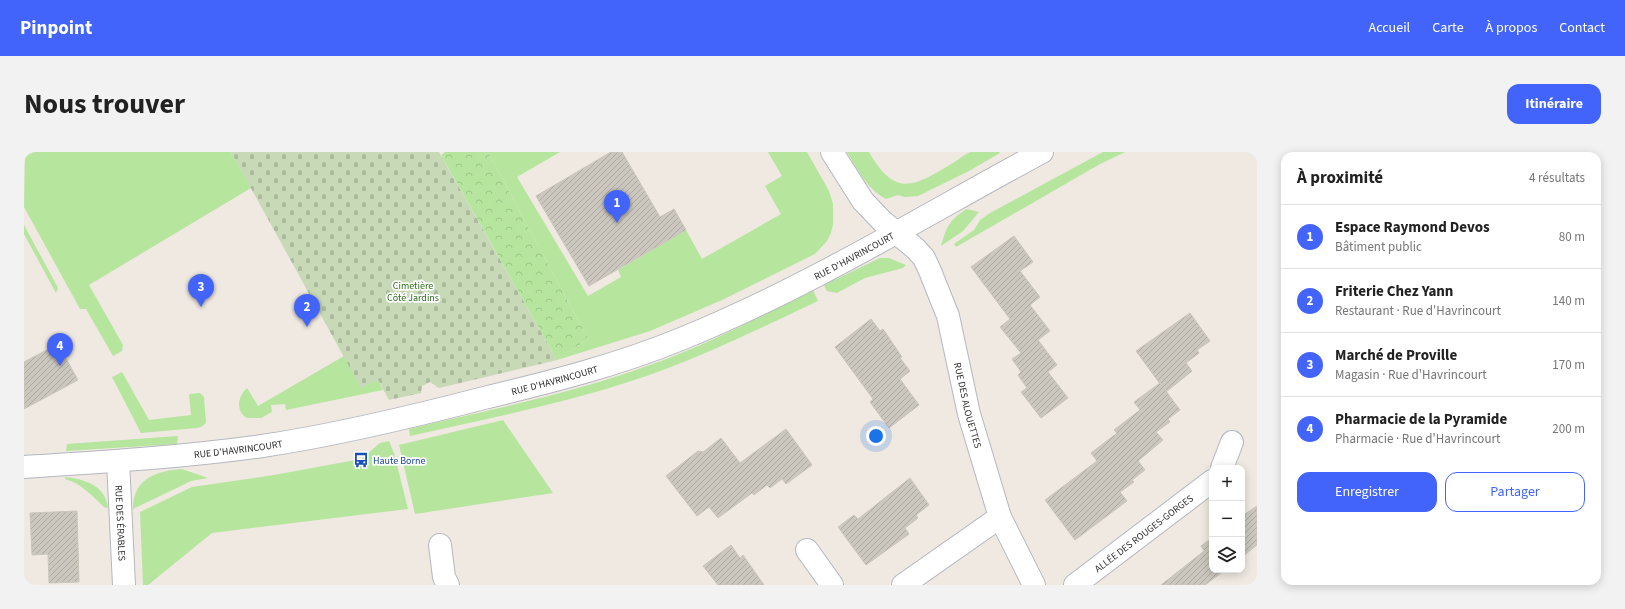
<!DOCTYPE html>
<html lang="fr">
<meta charset="utf-8">
<style>
:root{--surface:#fff;--page:#f2f2f2;--text:#222;--muted:#767676;--line:#e0e0e0;--accent:#4264fb}
body{margin:0;font-family:"Source Sans 3",sans-serif;background:var(--page);color:var(--text)}
.controls{position:absolute;right:12px;bottom:12px;display:grid;overflow:hidden;border-radius:8px;box-shadow:0 2px 10px #0003}
.controls button{width:36px;height:36px;display:grid;place-items:center;padding:0;border:0;border-bottom:1px solid var(--line);background:var(--surface);color:var(--text);font:20px sans-serif}
.you{position:absolute;left:852px;top:284px;width:14px;height:14px;margin:-10px;border:3px solid #fff;border-radius:50%;background:#1a73e8;box-shadow:0 0 0 6px #1a73e833}
.badge{display:grid;place-items:center;width:26px;height:26px;border-radius:50%;background:var(--accent);color:#fff;font-size:13px;font-weight:700}
.pin{position:absolute;translate:-50% -33px;filter:drop-shadow(0 1px 2px #0008)}
.pin::after{content:'';position:absolute;top:21px;width:14px;height:12px;background:inherit;clip-path:polygon(0 0,100% 0,50% 100%)}
.list{margin:0;padding:0;list-style:none}
h2{display:flex;justify-content:space-between;align-items:center;height:52px;margin:0;padding:0 16px;font-size:17px}
h2 small{font-size:13px;font-weight:400;color:var(--muted)}
.list li{display:grid;grid-template-columns:26px 1fr auto;gap:12px;align-items:center;box-sizing:border-box;height:64px;padding:0 16px;border-top:1px solid var(--line)}
.list b{display:block;font-size:15px;white-space:nowrap}
.list p{margin:0;font-size:13px;white-space:nowrap;color:var(--muted)}
.list em{font-size:13px;font-style:normal;color:var(--muted)}
.actions{display:flex;gap:8px;padding:12px 16px}
.actions a{flex:1;padding:9px 0;border:1px solid var(--accent);border-radius:12px;text-align:center;font-size:14px;color:var(--accent)}
.actions .main{background:var(--accent);color:#fff}
.icon{flex:none;width:22px;height:22px;fill:none;stroke:currentColor;stroke-width:2;stroke-linecap:round;stroke-linejoin:round}
.map{position:relative;flex:none;width:1233px;height:433px;overflow:hidden;border-radius:12px}
header{display:flex;align-items:center;gap:24px;box-sizing:border-box;height:56px;padding:0 20px;background:var(--accent);color:#fff}
header strong{font-size:19px}
nav{display:flex;gap:22px;margin-inline-start:auto;font-size:14px}
.intro{display:flex;align-items:center;justify-content:space-between;box-sizing:border-box;height:96px;padding:0 24px}
h1{margin:0;font-size:28px}
.button{padding:10px 18px;border-radius:12px;background:var(--accent);color:#fff;font-size:14px;font-weight:700}
main{display:flex;gap:24px;padding:0 24px}
aside{flex:1;background:var(--surface);border-radius:12px;box-shadow:0 2px 10px #0003}
.map>svg:first-child{display:block}
.grass{fill:#b6e59e}
.forest{fill:url(#forest-crowns)}
.cemetery{fill:url(#cemetery-stones)}
.building{fill:url(#building-hatch);stroke:#cbc5ba}
.lines{fill:none;stroke-linecap:round;stroke-linejoin:round}
.minor-casing{stroke:#b4b7c1;stroke-width:24}
.minor{stroke:#fff;stroke-width:22}
.labels{text-anchor:middle;stroke-width:3.5;stroke-linejoin:round;paint-order:stroke}
.street-label{font-size:10px;fill:#2e2e2e;stroke:#fff}
.park-label{font-size:10px;fill:#2c6e1b;stroke:#fff}
.transit-label{font-size:10px;fill:#164399;stroke:#fff;text-anchor:start}
</style>
<header>
<strong>Pinpoint</strong>
<nav><a>Accueil</a><a>Carte</a><a>À propos</a><a>Contact</a></nav>
</header>
<div class="intro"><h1>Nous trouver</h1><a class="button">Itinéraire</a></div>
<main>
<div class="map">
<svg width="1233" height="433" viewBox="0 0 1233 433">
<defs>
<pattern id="forest-crowns" width="20" height="18" patternUnits="userSpaceOnUse"><rect width="20" height="18" fill="#b6e59e"/><path d="M2 6a3 3 0 1 1 6 0M12 15a3 3 0 1 1 6 0" fill="none" stroke="#9dc588"/></pattern>
<pattern id="cemetery-stones" width="16" height="16" patternUnits="userSpaceOnUse"><rect width="16" height="16" fill="#c8d9b8"/><path d="M2 7V4a2 2 0 0 1 4 0v3zM10 15v-3a2 2 0 0 1 4 0v3z" fill="#acbb9e"/></pattern>
<pattern id="building-hatch" width="6" height="6" patternUnits="userSpaceOnUse"><rect width="6" height="6" fill="#cbc7bf"/><path d="M-1 1l2-2M0 6l6-6M5 7l2-2" fill="none" stroke="#afaba4"/></pattern>
</defs>
<rect width="100%" height="100%" fill="#efe9e1"/>
<g class="grass">
<path d="M 1,0 L 207,0 L 227,36 L 65,133 L 99,193 L 98,199 L 89,204 L 62,157 L 56,157 L 0,55 Z"/>
<path d="M 464,0 L 536,0 L 493,25 L 564,144 L 597,125 L 594,118 L 662,78 L 678,107 L 757,62 L 741,34 L 758,24 L 744,0 L 783,0 L 805,39 L 809,52 L 809,73 L 807,81 L 803,89 L 791,102 L 698,148 L 626,179 L 533,208 L 564,187 Z"/>
<path d="M 823,0 L 845,0 C 872,47 890,34 929,11 C 934,8 942,1 947,0 C 955,0 967,0 975,0 L 976,1 L 945,19 L 894,44 L 881,45 L 874,43 L 862,47 C 843,37 834,18 823,0 Z"/>
<path d="M 1079,0 L 1101,0 L 1076,12 L 932,95 L 930,92 L 950,78 L 956,68 L 966,61 Z"/>
<path d="M 943,57 L 955,60 L 939,79 L 917,94 C 922,75 926,67 943,57 Z"/>
<path d="M 0,73 L 33,134 L 34,137 L 32,141 L 0,82 Z"/>
<path d="M 856,106 L 865,106 L 882,113 L 879,116 L 841,126 L 813,141 L 803,139 L 800,133 Z"/>
<path d="M 789,138 L 794,149 C 743,173 692,198 639,218 C 558,248 470,265 386,284 L 385,277 C 469,257 556,240 637,209 C 690,189 739,163 789,138 Z"/>
<path d="M 320,204 L 337,235 L 354,228 L 359,238 L 262,258 L 261,252 L 247,253 L 248,260 L 237,266 L 223,266 C 211,259 214,244 223,236 L 234,254 Z"/>
<path d="M 98,220 L 125,268 L 167,263 L 165,242 L 176,241 L 180,245 L 182,271 L 177,275 L 173,276 L 117,281 L 88,225 Z"/>
<path d="M 479,268 L 529,341 L 391,362 L 375,293 Z"/>
<path d="M 154,284 L 153,292 L 42,299 L 43,292 Z"/>
<path d="M 365,289 L 370,301 L 384,357 L 188,381 L 124,433 L 119,433 L 116,360 L 168,335 L 250,323 L 337,307 L 356,291 Z"/>
<path d="M 158,317 L 184,326 L 167,329 L 109,357 C 109,327 131,319 158,317 Z"/>
<path d="M 41,325 C 61,327 82,334 84,356 L 80,355 C 68,344 57,331 41,327 Z"/>
</g>
<path class="forest" d="M 421,0 L 464,0 L 564,187 L 533,208 L 417,3 Z"/>
<path class="cemetery" d="M 207,0 L 415,0 L 533,208 L 415,236 L 406,230 L 398,234 L 397,241 L 365,248 L 354,228 L 337,236 Z"/>
<g class="building">
<path d="M 587,0 L 598,0 L 636,65 L 650,57 L 662,78 L 565,134 L 512,44 Z"/>
<path d="M 990,84 L 1009,110 L 996,119 L 1016,145 L 1006,153 L 1026,179 L 1014,188 L 1033,213 L 1024,220 L 1044,246 L 1017,266 L 997,240 L 1003,236 L 994,223 L 997,220 L 988,207 L 997,201 L 976,175 L 986,167 L 947,115 Z"/>
<path d="M 1166,161 L 1186,189 L 1173,198 L 1175,201 L 1162,211 L 1168,219 L 1142,240 L 1112,199 Z"/>
<path d="M 847,167 L 856,179 L 859,177 L 878,205 L 876,206 L 886,219 L 876,227 L 895,253 L 865,276 L 846,250 L 849,247 L 811,195 Z"/>
<path d="M 34,192 L 54,228 L 0,257 L 0,210 Z"/>
<path d="M 1136,231 L 1156,258 L 1144,267 L 1146,270 L 1132,280 L 1139,288 L 1114,309 L 1121,318 L 1108,328 L 1110,330 L 1096,340 L 1103,349 L 1051,388 L 1021,348 L 1073,309 L 1067,301 L 1093,281 L 1090,278 L 1116,258 L 1110,250 Z"/>
<path d="M 762,277 L 788,313 L 762,332 L 758,327 L 746,336 L 743,333 L 730,343 L 728,341 L 694,366 L 685,355 L 673,364 L 642,324 L 674,299 L 679,300 L 697,286 L 716,311 Z"/>
<path d="M 886,326 L 905,353 L 892,363 L 894,366 L 881,376 L 885,382 L 842,413 L 814,375 L 830,363 L 834,367 Z"/>
<path d="M 1233,354 L 1233,393 L 1218,405 L 1218,364 Z"/>
<path d="M 53,359 L 55,430 L 25,431 L 24,402 L 8,403 L 6,361 Z"/>
<path d="M 1188,386 L 1188,418 L 1201,418 L 1181,433 L 1137,433 L 1180,399 L 1177,394 Z"/>
<path d="M 707,393 L 716,406 L 719,403 L 740,433 L 694,433 L 679,414 Z"/>
</g>
<g class="lines">
<g class="minor-casing">
<g id="minor">
<path id="s1" d="M 808,0 L 839,49 L 858,69 L 892,97 L 900,106 L 906,119 L 924,164 L 945,262 L 976,365 L 1010,433"/>
<path id="s2" d="M 94,309 L 100,433"/>
<path id="s3" d="M 0,315 C 79,310 159,305 238,294 C 313,283 387,265 460,246 C 526,230 594,213 657,187 C 783,136 899,64 1018,0"/>
<path d="M 1198,316 L 1208,290"/>
<path d="M 416,393 L 420,425 L 424,433"/>
<path d="M 783,398 L 808,433"/>
<path d="M 879,433 L 976,365"/>
<path id="s4" d="M 1051,433 L 1188,329"/>
</g>
</g>
<use href="#minor" class="minor"/>
</g>
<defs>
<g id="bus-bare" transform="scale(1.2)"><path d="M-5-6H5V4H4V6H2V4H-2V6H-4V4H-5ZM-3.5-4V0h7V-4ZM-3.5 1.2v1.5H-2V1.2ZM2 1.2v1.5H3.5V1.2Z" fill="#1a4fb4" stroke="#fff" stroke-width="2.5" paint-order="stroke"/></g>
</defs>
<g fill-rule="evenodd">
<use href="#bus-bare" x="337" y="308"/>
</g>
<g class="labels">
<g class="street-label">
<text dy="4" stroke="none"><textPath href="#s3" startOffset="864">RUE D'HAVRINCOURT</textPath></text>
<text dy="4" stroke="none"><textPath href="#s3" startOffset="539">RUE D'HAVRINCOURT</textPath></text>
<text dy="4" stroke="none"><textPath href="#s1" startOffset="296">RUE DES ALOUETTES</textPath></text>
<text dy="4" stroke="none"><textPath href="#s3" startOffset="215">RUE D'HAVRINCOURT</textPath></text>
<text dy="4" stroke="none"><textPath href="#s2" startOffset="62">RUE DES ÉRABLES</textPath></text>
<text dy="4" stroke="none"><textPath href="#s4" startOffset="86">ALLÉE DES ROUGES-GORGES</textPath></text>
</g>
<g class="park-label">
<text x="389" y="137">Cimetière<tspan x="389" dy="12">Côté Jardins</tspan></text>
</g>
<g class="transit-label">
<text x="349" y="312">Haute Borne</text>
</g>
</g>
</svg>
<div class="controls">
<button>+</button>
<button>−</button>
<button><svg class="icon" aria-label="layers" viewBox="0 0 24 24"><path d="M12 4l9 5-9 5-9-5zM3 14l9 5 9-5"/></svg></button>
</div>
<div class="you"></div>
<div class="pin badge" style="left:593px;top:71px">1</div>
<div class="pin badge" style="left:283px;top:175px">2</div>
<div class="pin badge" style="left:177px;top:155px">3</div>
<div class="pin badge" style="left:36px;top:214px">4</div>
</div>
<aside>
<h2>À proximité<small>4 résultats</small></h2>
<ul class="list">
<li><span class="badge">1</span><div><b>Espace Raymond Devos</b><p>Bâtiment public</p></div><em>80 m</em></li>
<li><span class="badge">2</span><div><b>Friterie Chez Yann</b><p>Restaurant · Rue d'Havrincourt</p></div><em>140 m</em></li>
<li><span class="badge">3</span><div><b>Marché de Proville</b><p>Magasin · Rue d'Havrincourt</p></div><em>170 m</em></li>
<li><span class="badge">4</span><div><b>Pharmacie de la Pyramide</b><p>Pharmacie · Rue d'Havrincourt</p></div><em>200 m</em></li>
</ul>
<div class="actions"><a class="main">Enregistrer</a><a>Partager</a></div>
</aside>
</main>
